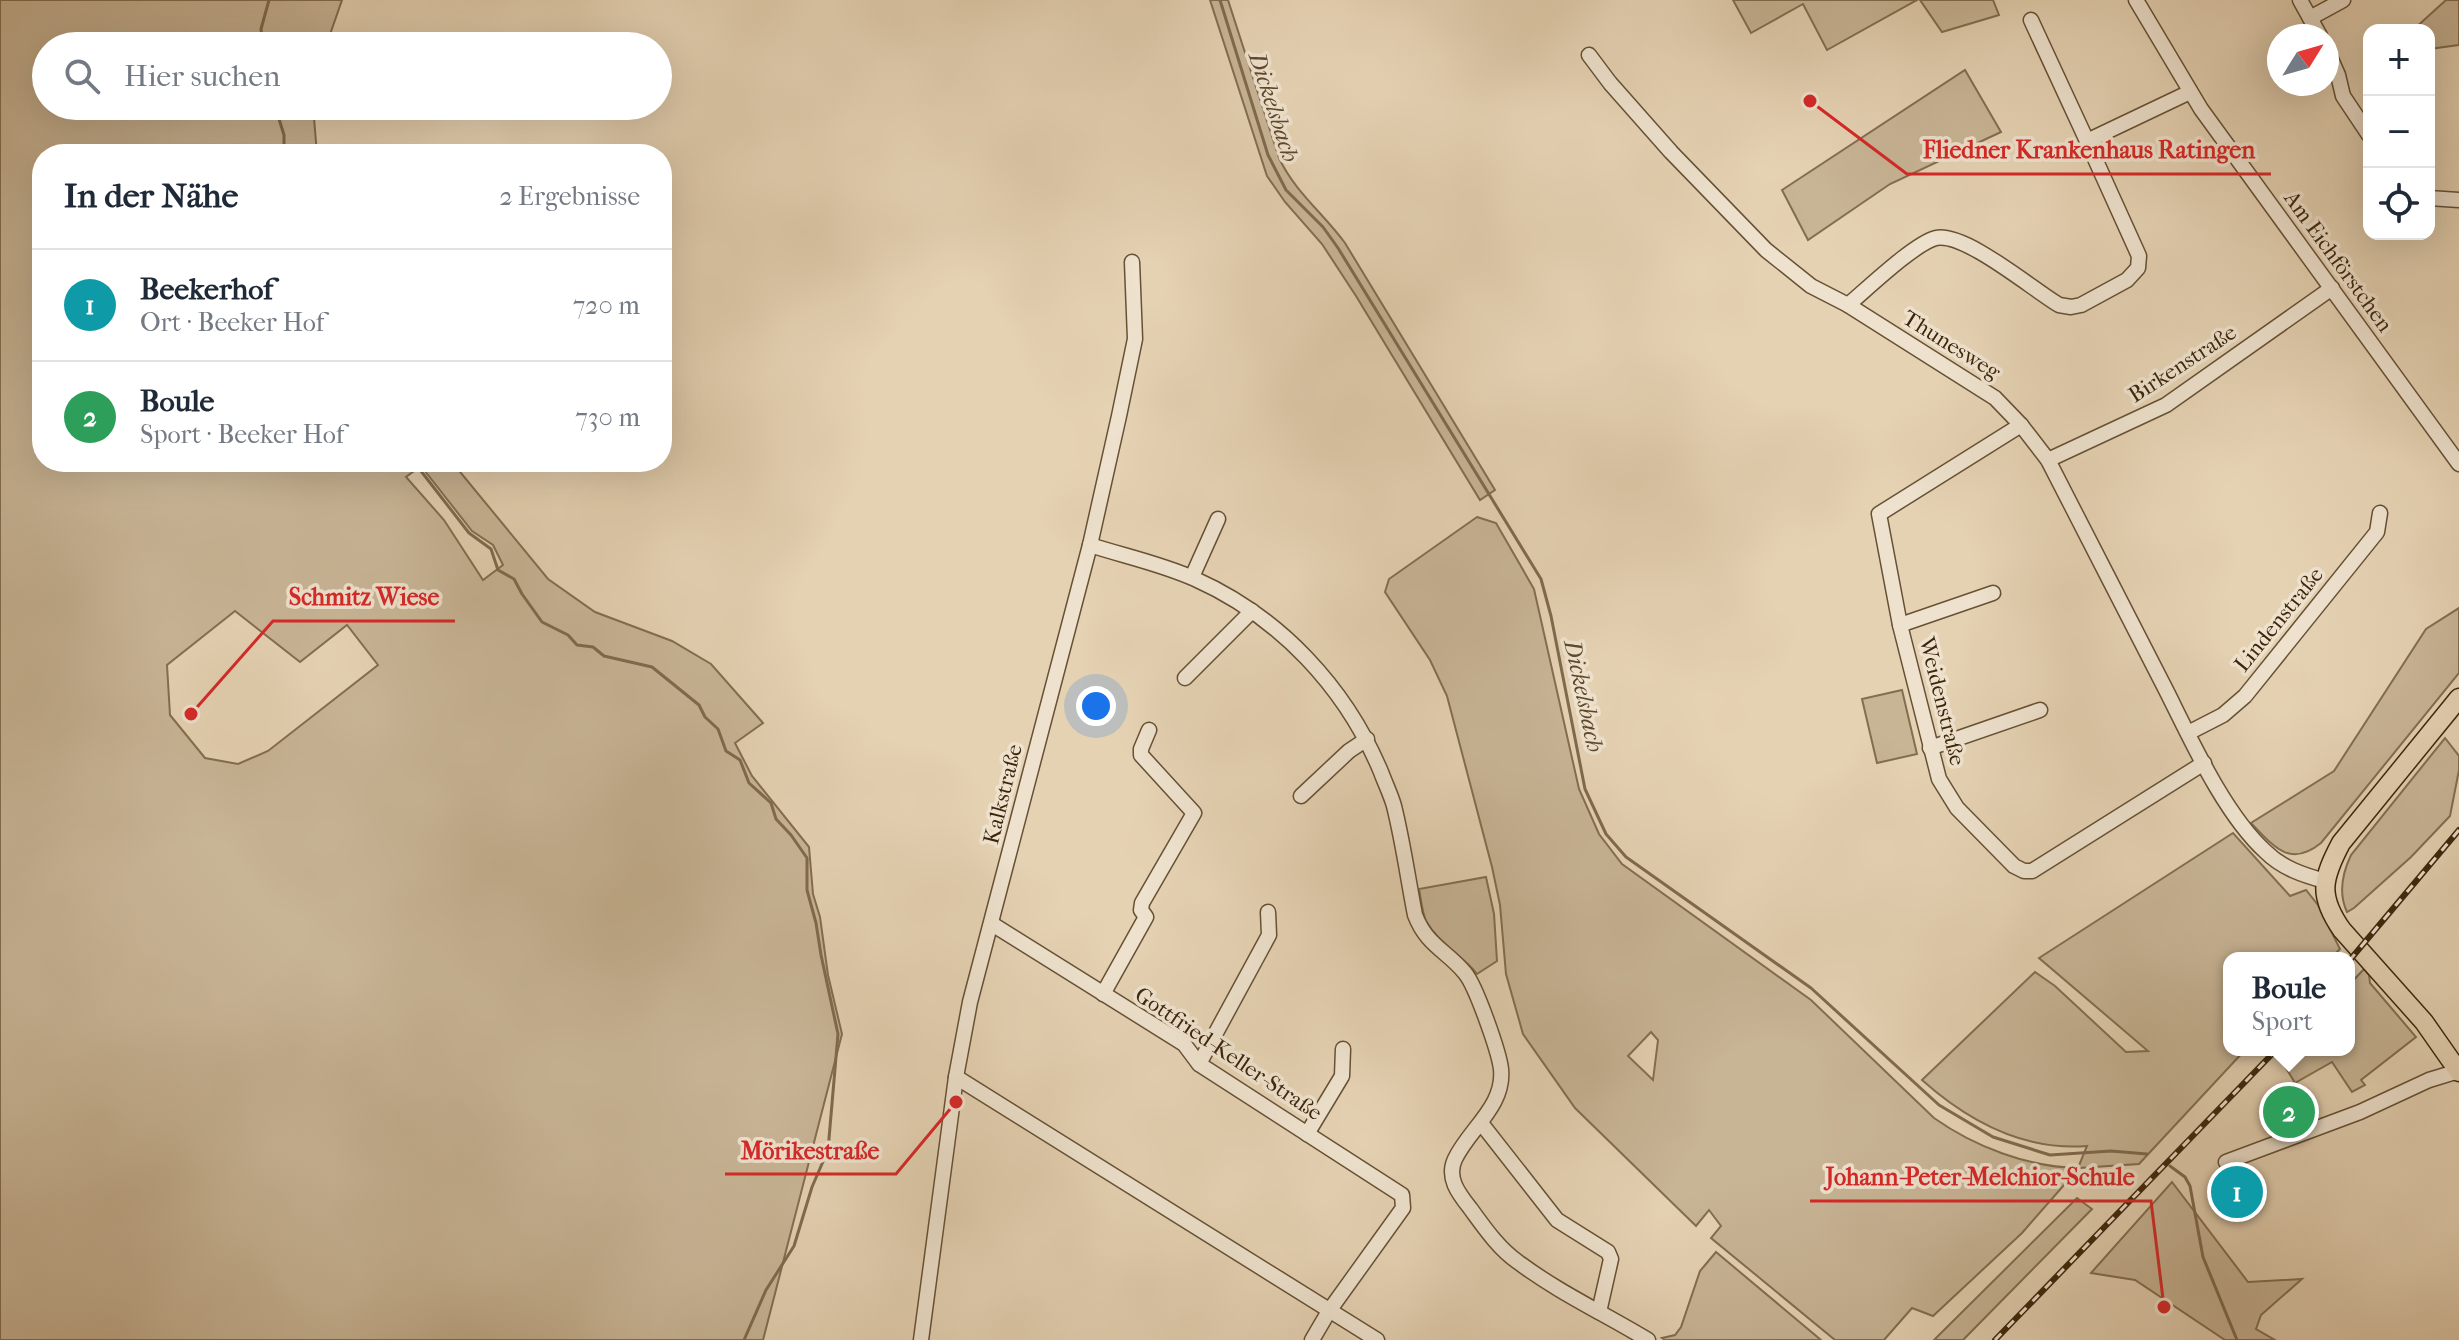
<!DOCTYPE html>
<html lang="de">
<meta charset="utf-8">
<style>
:root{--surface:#fff;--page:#f2f2f3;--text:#1f2937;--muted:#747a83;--line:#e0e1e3;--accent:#1a73e8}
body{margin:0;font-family:"IM FELL French Canon",serif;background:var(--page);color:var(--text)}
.controls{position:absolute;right:24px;top:24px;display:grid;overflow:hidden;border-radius:16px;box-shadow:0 8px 32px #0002}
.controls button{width:72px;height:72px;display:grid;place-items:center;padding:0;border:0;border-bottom:2px solid var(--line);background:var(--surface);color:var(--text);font:40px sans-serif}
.compass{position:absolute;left:2267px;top:24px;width:72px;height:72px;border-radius:50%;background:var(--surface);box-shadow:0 8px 32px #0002;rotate:53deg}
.you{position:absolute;left:1096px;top:706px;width:28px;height:28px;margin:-20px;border:6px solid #fff;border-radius:50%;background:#1a73e8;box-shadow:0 0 0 12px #1a73e833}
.badge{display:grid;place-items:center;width:52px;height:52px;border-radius:50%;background:var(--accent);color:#fff;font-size:26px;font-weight:700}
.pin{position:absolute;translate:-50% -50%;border:4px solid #fff;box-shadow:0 2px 8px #0006}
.popup{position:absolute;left:2223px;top:952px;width:132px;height:104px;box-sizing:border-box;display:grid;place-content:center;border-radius:16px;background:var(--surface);filter:drop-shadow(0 2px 6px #0005);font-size:26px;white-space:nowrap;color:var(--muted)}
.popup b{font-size:30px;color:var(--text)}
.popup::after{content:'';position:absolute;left:50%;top:100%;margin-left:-16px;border:16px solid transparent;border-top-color:var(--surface)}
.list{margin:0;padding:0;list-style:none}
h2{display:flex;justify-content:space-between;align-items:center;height:104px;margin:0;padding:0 32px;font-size:34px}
h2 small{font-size:26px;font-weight:400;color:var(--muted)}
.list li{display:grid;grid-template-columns:52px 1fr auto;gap:24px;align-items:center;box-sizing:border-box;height:112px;padding:0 32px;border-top:2px solid var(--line)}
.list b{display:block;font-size:30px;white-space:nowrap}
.list p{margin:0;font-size:26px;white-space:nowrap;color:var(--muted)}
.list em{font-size:26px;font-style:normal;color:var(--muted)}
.icon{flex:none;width:44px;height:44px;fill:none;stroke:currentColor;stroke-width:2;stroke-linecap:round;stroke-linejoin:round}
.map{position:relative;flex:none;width:2459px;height:1340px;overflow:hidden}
.search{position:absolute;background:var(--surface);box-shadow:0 8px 32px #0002;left:32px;top:32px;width:640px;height:88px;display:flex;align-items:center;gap:20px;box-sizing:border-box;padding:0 28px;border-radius:44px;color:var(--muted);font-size:30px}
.panel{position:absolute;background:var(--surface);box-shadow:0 8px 32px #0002;left:32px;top:144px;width:640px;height:328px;border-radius:32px}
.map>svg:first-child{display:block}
.green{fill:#c8b596;stroke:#826e50;stroke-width:2;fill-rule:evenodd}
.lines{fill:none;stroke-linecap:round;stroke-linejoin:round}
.stream{stroke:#7f6a4e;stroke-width:3}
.minor-casing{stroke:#665135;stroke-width:17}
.major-casing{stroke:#3c260b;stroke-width:21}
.minor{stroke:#eee2ce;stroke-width:14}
.major{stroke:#e5d2b3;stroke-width:18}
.rail-casing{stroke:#3c260b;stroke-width:6}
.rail{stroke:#eee2ce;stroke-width:3;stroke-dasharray:9;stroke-linecap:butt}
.labels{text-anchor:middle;stroke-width:7;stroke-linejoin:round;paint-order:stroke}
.street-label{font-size:22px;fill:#3c260b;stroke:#eee2ce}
.water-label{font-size:24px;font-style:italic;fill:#5e482c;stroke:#eee2ce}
.leader{fill:none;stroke:#d62828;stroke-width:3}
.callout-dot{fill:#d62828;stroke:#eee2ce;stroke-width:3}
.callout-label{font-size:24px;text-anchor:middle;font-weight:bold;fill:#d62828;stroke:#eee2ce;stroke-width:7;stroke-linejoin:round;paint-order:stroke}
</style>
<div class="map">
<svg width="2459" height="1340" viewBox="0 0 2459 1340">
<rect width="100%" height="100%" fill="#e5d2b3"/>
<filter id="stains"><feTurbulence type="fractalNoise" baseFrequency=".0025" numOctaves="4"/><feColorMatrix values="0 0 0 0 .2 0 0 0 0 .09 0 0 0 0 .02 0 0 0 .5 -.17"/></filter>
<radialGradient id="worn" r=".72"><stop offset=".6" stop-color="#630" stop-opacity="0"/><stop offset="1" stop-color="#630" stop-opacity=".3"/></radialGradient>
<g class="green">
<path d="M 0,0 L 342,0 L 326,46 L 46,46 L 46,106 L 313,106 L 317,154 L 42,154 L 42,462 L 452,462 L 548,579 L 595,612 L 672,641 L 711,664 L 763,723 L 735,743 L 752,776 L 809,847 L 813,894 L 820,917 L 828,975 L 842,1034 L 763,1340 L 0,1340 ZM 421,466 L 472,531 L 493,545 L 503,565 L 483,580 L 444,520 L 406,477 ZM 235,611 L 300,662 L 347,625 L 378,665 L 268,751 L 238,764 L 205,758 L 170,715 L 167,665 Z"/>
<path d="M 1210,0 L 1228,0 L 1279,158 C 1295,192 1323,213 1345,243 L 1495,490 L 1480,500 L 1356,296 L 1322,244 L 1285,202 L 1267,176 Z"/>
<path d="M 1733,0 L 1917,0 L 1827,50 L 1803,4 L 1751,33 Z"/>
<path d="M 1920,0 L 1993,0 L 1999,15 L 1942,32 Z"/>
<path d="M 2446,0 L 2459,0 L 2459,45 L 2429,49 L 2429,30 L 2413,30 Z"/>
<path d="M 1965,70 L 2001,132 L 1890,184 L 1808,240 L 1782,190 Z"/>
<path d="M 1477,517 L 1496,523 L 1534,589 L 1579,789 L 1599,834 L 1622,864 L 1811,1000 L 1934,1118 C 1975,1147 2028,1167 2078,1168 L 2087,1146 C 2024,1151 1968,1121 1922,1080 L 2035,972 L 2055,986 L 2126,1052 L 2148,1051 L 2039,958 L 2233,833 L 2290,896 L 2306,890 L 2318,905 L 2340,949 L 2331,958 L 2229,958 L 2229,1050 L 2245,1050 L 2139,1164 L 2079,1168 L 2022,1233 L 1933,1316 L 1912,1308 L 1884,1340 L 1835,1340 L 1711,1238 L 1721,1226 L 1709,1210 L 1696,1226 L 1575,1108 L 1523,1034 L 1506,974 L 1500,905 L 1492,867 L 1447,696 L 1430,660 L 1385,592 L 1389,579 ZM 1651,1032 L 1658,1040 L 1653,1080 L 1628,1056 Z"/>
<path d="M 2459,608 L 2459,673 L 2321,843 C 2290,868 2274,847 2251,823 L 2334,771 L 2426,629 Z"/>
<path d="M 1902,690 L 1917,754 L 1877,763 L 1862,699 Z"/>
<path d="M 2445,738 L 2459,756 L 2459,770 L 2450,816 L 2411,857 L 2354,908 L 2347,912 C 2338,893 2342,874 2351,855 Z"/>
<path d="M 1486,877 L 1494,914 L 1497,961 L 1477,974 C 1462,955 1439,944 1426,921 C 1422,912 1421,899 1419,889 Z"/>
<path d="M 2364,969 L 2369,975 L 2370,983 L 2416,1037 L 2361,1080 L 2365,1085 L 2352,1092 L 2332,1062 L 2295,1083 L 2280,1058 L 2293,1050 L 2349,1050 L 2349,985 Z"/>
<path d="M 2298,1092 L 2311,1113 L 2281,1132 L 2268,1110 Z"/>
<path d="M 2172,1182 L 2248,1282 L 2302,1279 L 2261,1315 L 2256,1329 L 2275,1340 L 2225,1340 L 2135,1280 L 2091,1273 Z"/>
<path d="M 2077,1198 L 2092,1209 L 1963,1340 L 1934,1340 Z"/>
<path d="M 1716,1252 L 1821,1340 L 1665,1340 L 1662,1338 L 1675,1335 L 1681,1327 L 1700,1271 Z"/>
</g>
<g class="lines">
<g class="stream">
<path d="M 1220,0 L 1268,155 L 1286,190 L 1323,227 L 1338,248 L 1541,579 L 1551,616 L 1585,789 L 1606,834 L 1626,857 L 1811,988 L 1939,1105 L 1993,1137 L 2050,1155 L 2111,1151 L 2147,1154"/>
<path d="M 263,46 L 261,29 L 269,0"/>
<path d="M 275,106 L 284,135 L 284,154"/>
<path d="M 414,462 L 469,533 L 491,549 L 498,570 L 514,579 L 522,594 L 542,622 L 568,635 L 577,645 L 593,647 L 604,656 L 652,667 L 699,705 L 705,717 L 718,729 L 726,751 L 740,760 L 749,783 L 771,803 L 776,819 L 791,835 L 807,858 L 807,890 L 816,923 L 821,955 L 838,1034 L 828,1150 L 812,1187 L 794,1246 L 766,1290 L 744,1340"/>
<path d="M 2170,1166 L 2185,1177 L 2190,1186 L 2203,1257 L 2237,1340"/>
</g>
<g class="minor-casing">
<g id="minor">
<path d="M 2136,0 L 2201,109 L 2459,464"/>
<path d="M 2300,0 L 2320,36"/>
<path d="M 2310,18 L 2343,0"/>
<path d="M 2031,20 L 2087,141"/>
<path d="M 2327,50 L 2338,75 L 2343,96 L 2369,135"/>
<path d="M 1589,55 L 1610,83 L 1671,152 L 1766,250 L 1811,286 L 1848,305 L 1995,398 L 2021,425 L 2048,460 C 2088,537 2127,615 2167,692 C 2192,742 2225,815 2266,852 C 2282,868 2303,875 2325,881"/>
<path d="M 2429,198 L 2459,200"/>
<path d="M 1848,305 C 1867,289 1915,243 1936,238 C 1965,232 2032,289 2059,305 L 2071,307 L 2081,305 L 2127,280 L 2138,268 L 2139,256 L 2087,141 L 2190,92"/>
<path d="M 2021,425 L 1879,514 L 1900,625 L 1939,779 L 1957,808 L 2014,866 L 2024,871 L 2032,871 L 2204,763"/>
<path d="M 2048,460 L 2166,405 L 2332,288"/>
<path d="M 1090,545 C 1124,556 1162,564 1195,579 C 1280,617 1346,688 1381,772 C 1385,783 1391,795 1394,806 C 1403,842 1408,879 1415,915 C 1427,946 1446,950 1465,973 C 1476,986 1499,1052 1501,1069 C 1505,1106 1469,1129 1455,1159 C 1446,1178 1459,1194 1470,1208 C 1484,1227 1498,1248 1518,1262 C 1558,1292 1605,1314 1648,1340"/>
<path d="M 1192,577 L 1218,519"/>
<path d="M 1900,625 L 1993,593"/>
<path d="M 1185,678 L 1252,611"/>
<path d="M 2188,733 L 2223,715 L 2245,696 L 2377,532 L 2380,513"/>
<path d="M 1930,748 L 2040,710"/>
<path d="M 1301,796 L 1349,751 L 1367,739"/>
<path d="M 992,924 L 1184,1044 L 1199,1064 L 1402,1195 L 1403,1208 L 1329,1311 L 1312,1340"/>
<path d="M 1103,994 L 1146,917 L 1141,910 L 1142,903 L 1194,813 L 1141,755 L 1141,749 L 1149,730"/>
<path d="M 1199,1064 L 1269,935 L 1268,912"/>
<path d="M 956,1077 L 1377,1340"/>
<path d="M 1481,1123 L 1557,1220 L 1608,1252 L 1611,1259 L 1599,1312"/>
<path d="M 1307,1134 L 1342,1076 L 1343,1049"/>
<path d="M 2226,1162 L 2360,1112 L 2429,1080 L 2459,1071"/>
<path d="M 921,1340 L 956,1077 L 970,1002 L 1090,545 L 1119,416 L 1135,339 L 1132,262"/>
</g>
</g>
<g class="major-casing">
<path id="major" d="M 2459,698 L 2341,843 C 2322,879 2318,896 2342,930 L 2424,1022 L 2459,1072"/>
</g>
<use href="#minor" class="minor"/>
<use href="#major" class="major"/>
<g class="rail-casing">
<g id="rail">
<path d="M 2349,961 L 2459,830"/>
<path d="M 1995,1340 L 2276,1050"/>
</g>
</g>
<use href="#rail" class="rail"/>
</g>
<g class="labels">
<g class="street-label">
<text transform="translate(2339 261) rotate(54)" y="8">Am Eichförstchen</text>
<text transform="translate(1952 344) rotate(32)" y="8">Thunesweg</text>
<text transform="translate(2182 363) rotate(-33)" y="8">Birkenstraße</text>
<text transform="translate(2278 619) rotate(-51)" y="8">Lindenstraße</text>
<text transform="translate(1943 701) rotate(76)" y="8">Weidenstraße</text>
<text transform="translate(1002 794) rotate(-76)" y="8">Kalkstraße</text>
<text transform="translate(1229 1053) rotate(34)" y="8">Gottfried-Keller-Straße</text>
</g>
<g class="water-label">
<text transform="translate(1274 107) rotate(72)" y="8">Dickelsbach</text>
<text transform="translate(1584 696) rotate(78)" y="8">Dickelsbach</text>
</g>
</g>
<path class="leader" d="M1810 101L1907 174H2271M191 714L273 621H455M956 1102L896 1174H725M2164 1307L2151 1201H1810"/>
<g class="callout-dot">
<circle cx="1810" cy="101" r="8"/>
<circle cx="191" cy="714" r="8"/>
<circle cx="956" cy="1102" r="8"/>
<circle cx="2164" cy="1307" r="8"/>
</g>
<g class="callout-label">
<text x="2089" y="158">Fliedner Krankenhaus Ratingen</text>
<text x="364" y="605">Schmitz Wiese</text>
<text x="810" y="1159">Mörikestraße</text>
<text x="1980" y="1185">Johann-Peter-Melchior-Schule</text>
</g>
<rect width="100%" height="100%" filter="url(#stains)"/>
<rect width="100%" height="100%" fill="url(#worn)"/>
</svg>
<div class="controls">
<button>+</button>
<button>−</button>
<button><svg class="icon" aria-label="locate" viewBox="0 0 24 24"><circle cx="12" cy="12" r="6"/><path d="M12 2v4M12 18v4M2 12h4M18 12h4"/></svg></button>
</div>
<svg class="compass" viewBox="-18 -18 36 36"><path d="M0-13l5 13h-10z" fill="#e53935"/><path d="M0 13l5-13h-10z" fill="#747a83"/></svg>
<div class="you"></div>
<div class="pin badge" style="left:2237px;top:1192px;background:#0f9aa8">1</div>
<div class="pin badge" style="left:2289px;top:1112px;background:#2e9e5b">2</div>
<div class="popup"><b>Boule</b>Sport</div>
<div class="search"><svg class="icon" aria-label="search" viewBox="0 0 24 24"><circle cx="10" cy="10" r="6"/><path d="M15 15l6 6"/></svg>Hier suchen</div>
<section class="panel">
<h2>In der Nähe<small>2 Ergebnisse</small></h2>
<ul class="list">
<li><span class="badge" style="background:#0f9aa8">1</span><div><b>Beekerhof</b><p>Ort · Beeker Hof</p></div><em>720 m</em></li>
<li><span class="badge" style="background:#2e9e5b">2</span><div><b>Boule</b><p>Sport · Beeker Hof</p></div><em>730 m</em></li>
</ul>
</section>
</div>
